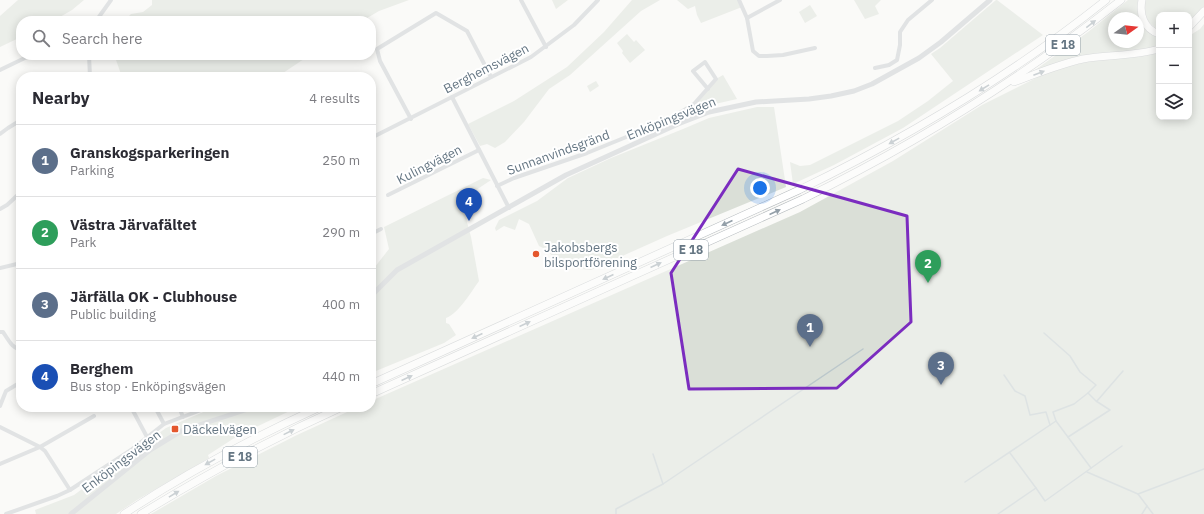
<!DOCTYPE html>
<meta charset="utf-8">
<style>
:root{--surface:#fff;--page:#f2f2f3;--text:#2b2b33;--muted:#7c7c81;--line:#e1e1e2;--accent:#1a73e8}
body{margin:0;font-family:"IBM Plex Sans",sans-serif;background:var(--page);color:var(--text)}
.controls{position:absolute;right:12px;top:12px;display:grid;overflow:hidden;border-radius:8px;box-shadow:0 2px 10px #0003}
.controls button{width:36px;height:36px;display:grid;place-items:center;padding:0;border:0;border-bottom:1px solid var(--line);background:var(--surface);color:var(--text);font:20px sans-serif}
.compass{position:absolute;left:1108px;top:12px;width:36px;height:36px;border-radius:50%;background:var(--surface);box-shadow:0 2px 10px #0003;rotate:75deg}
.you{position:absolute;left:760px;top:188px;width:14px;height:14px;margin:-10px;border:3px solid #fff;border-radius:50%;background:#1a73e8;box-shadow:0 0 0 6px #1a73e833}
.badge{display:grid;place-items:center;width:26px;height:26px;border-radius:50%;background:var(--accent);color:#fff;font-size:13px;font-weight:700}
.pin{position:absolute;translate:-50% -33px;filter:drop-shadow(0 1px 2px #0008)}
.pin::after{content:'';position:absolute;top:21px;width:14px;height:12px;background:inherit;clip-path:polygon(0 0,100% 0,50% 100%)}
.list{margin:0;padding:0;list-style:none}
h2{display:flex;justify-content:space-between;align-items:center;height:52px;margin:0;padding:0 16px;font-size:17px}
h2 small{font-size:13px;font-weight:400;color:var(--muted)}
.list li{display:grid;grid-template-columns:26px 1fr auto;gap:12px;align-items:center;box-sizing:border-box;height:72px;padding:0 16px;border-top:1px solid var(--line)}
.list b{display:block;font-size:15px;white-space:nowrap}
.list p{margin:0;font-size:13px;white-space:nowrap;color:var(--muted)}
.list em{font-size:13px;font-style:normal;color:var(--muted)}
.icon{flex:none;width:22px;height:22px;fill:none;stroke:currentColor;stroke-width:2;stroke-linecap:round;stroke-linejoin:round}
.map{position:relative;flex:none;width:1204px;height:514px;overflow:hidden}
.search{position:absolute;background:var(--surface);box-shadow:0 2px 10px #0003;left:16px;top:16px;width:360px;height:44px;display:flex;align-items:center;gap:10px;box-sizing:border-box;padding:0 14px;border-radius:16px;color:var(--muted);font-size:15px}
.panel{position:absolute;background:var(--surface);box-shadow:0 2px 10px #0003;left:16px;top:72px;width:360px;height:340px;border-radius:16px}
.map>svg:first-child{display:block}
.green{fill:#dadfd7;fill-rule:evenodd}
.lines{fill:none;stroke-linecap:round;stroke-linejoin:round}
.stream{stroke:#bbc7cb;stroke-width:1.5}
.motorway-casing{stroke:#b4b9bd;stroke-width:8}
.minor{stroke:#c3c8cc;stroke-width:4}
.tertiary{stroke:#c3c8cc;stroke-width:5}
.motorway{stroke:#fff;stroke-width:7}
.oneway{fill:#939fa8}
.marked{fill:none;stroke:#7b2cbf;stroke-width:3;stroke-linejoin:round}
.poi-dot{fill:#e4572e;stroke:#fff;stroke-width:1.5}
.labels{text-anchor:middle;stroke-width:4;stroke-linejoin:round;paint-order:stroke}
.shield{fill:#fff;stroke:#939fa8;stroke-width:1}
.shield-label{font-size:12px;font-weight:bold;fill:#657683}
.street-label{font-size:13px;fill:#657683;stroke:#fff}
.poi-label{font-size:13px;fill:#657683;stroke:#fff;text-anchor:start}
</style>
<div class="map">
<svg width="1204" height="514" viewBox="0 0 1204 514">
<rect width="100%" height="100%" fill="#fafaf8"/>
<g class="green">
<path d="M 18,0 L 84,0 L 72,10 L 53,21 L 21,21 L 21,37 L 0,47 L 0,16 Z"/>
<path d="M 152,0 L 409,0 L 379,11 L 362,21 L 124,21 L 131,14 L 143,12 L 152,5 Z"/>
<path d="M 552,0 L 568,0 L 556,9 Z"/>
<path d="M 632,0 L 660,0 L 641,11 L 570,75 L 549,89 L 524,122 L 505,142 L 495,148 L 487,144 L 480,146 L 468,124 L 514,101 L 567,67 L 604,32 Z"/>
<path d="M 677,0 L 739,0 L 742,7 L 701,23 L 697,15 L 695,6 L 688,9 Z"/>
<path d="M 854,0 L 881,0 L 875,6 L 879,14 L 865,19 Z"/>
<path d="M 996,0 L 997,0 L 1043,35 L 903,128 L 834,165 L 793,184 L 790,162 L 800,166 L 810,165 L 898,121 L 928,101 L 953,81 L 931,54 L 940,48 Z"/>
<path d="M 1128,0 L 1138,0 C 1135,21 1144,25 1159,37 L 1159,46 L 1031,73 L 1088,32 ZM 1114,18 L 1138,18 L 1138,42 L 1114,42 Z"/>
<path d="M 1145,0 L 1204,0 L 1204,7 L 1189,23 L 1189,15 L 1159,15 L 1159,30 C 1146,23 1143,14 1145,0 Z"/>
<path d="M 810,5 L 817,16 L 805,23 L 799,12 Z"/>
<path d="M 1204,24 L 1204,514 L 151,514 L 216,476 L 297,435 L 358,407 L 371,407 L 371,401 L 800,212 L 893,161 L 982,105 L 1042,75 L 1065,67 L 1090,61 L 1159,51 L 1159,117 L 1189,117 L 1189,36 L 1200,29 Z"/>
<path d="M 627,34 L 634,42 L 636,40 L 645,50 L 630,63 L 622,53 L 623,51 L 617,43 Z"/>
<path d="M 117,55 L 310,55 L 277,77 L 122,77 L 116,60 Z"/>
<path d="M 723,75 L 737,99 L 715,104 L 684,117 L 682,112 L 694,104 L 716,79 Z"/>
<path d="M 596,81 L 599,86 L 590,92 L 587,86 Z"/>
<path d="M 757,107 L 774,107 L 786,187 L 667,236 L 591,270 L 562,267 L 547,250 L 539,246 L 529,224 L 519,219 L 515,230 L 504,226 L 496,231 L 495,228 L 499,220 L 537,201 L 568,178 L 611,158 L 683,129 L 709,118 Z"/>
<path d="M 483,178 L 491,180 L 461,200 L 471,237 L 479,281 C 471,292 459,313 446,318 L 446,323 L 449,324 L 456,335 L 444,343 L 371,373 L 371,272 L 389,249 L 384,227 Z"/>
<path d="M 215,407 L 298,407 L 239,435 L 208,455 L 209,458 L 137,500 L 116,514 L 36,514 L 35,510 L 74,495 L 166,428 Z"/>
</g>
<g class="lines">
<g class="stream">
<path d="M 1044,333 L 1070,356 L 1080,372 L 1096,385 L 1088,393 L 1096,401 L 1110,410 L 1068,437"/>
<path d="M 1004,375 L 1015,391 L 1025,396 L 1030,415 L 1046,412 L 1050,425"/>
<path d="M 1097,401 L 1123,371"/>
<path d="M 1056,421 L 1091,468"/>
<path d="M 1010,453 L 1036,488"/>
<path d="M 1087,472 L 1138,494 L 1153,514"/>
<path d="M 965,482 L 1056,421 L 1053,412 L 1074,404 L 1088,393"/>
<path d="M 663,484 L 863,349"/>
<path d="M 1138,494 L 1204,469"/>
<path d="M 616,514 L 616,509 L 663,484 L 653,454"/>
<path d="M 998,514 L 1036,488 L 1045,501 L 1122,446"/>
<path d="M 1142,514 L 1147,506"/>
</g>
<g class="motorway-casing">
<g id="motorway">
<path d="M 1142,0 C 1139,14 1144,29 1159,34"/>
<path d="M 1189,27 L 1204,11"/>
<path d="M 1014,82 C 1036,74 1059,64 1083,59 C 1108,55 1135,56 1159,49"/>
<path d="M 371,384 L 799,190 C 908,137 1012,75 1106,0"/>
<path d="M 371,394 L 803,199 C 916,144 1022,78 1121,0"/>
<path d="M 124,514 C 186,473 252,438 320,407"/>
<path d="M 141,514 C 206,474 273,438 342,407"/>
</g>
</g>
<g class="minor">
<path d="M 521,0 L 546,47"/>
<path d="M 739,0 L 747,18 L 753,51 L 759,56 L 767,56 L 783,55 L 815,48"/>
<path d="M 747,18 L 780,0"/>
<path d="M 96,21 L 111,0"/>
<path d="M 89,55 L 90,77"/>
<path d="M 875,68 L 889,65 L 897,60 L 900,45 L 900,32 L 908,20 L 932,0"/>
<path d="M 0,70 L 31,55"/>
<path d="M 452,97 L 509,208"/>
<path d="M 411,119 L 380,61 L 377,49 L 436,13 L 467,31 L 491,77"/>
<path d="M 0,134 L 8,128 L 21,120"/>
<path d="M 371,138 L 531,57 L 574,25 L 598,0"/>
<path d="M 497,186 L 514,178 L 587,153 L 668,120 L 694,104 L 716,79 L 705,62 L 693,71 L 708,89"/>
<path d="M 388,195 L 479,150"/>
<path d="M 0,209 L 7,205 L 21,192"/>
<path d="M 371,234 L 381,229"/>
<path d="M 0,268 L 21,263"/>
<path d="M 0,332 L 3,332 C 8,339 12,349 21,349"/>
<path d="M 0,406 L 6,391 L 21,382"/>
<path d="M 131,407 L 147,437"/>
<path d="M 155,407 L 164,424"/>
<path d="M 179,407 L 183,417"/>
<path d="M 0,427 L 40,447 L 45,451 L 70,490"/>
<path d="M 0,464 L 40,447 L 94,416"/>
<path d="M 6,514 L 57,496 L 70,490 L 131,450 L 164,424 L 209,407"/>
</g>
<g class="tertiary">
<path d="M 371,296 L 397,270 L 566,175 L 678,124 L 709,112 L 756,102 L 809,99 L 831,96 L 854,91 L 872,84 L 919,58 L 941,42 L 990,0"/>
<path d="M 71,514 L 150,450 L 181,431 L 254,407"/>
</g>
<use href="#motorway" class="motorway"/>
</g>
<defs><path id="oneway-solid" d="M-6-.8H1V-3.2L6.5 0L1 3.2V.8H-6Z"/></defs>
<g class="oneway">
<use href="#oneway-solid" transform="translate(1091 24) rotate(-38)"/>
<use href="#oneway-solid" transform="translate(1039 73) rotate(-21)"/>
<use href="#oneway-solid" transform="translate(984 88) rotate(148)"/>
<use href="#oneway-solid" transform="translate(894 141) rotate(151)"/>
<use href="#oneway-solid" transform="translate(775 212) rotate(-24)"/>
<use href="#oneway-solid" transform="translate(727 223) rotate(156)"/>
<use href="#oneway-solid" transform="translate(656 265) rotate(-24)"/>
<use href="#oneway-solid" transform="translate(608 277) rotate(156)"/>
<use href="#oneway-solid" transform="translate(525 324) rotate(-24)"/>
<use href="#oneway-solid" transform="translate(477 336) rotate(156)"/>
<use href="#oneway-solid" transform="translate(407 378) rotate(-24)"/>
<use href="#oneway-solid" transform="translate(289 432) rotate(-26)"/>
<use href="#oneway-solid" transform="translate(210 462) rotate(151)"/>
<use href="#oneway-solid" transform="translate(174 494) rotate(-31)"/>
</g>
<path d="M0 0H1204V514H0ZM 738,169 L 907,216 L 911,322 L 837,388 L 689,389 L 671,273 Z" fill="#fafaf8" fill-opacity=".55" fill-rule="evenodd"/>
<path class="marked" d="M 738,169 L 907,216 L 911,322 L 837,388 L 689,389 L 671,273 Z"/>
<g class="poi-dot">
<circle cx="536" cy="254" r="4"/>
<rect x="171" y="425" width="8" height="8" rx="2"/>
</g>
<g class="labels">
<g class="shield">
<rect x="1046" y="35" width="34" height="20" rx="3"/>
<rect x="674" y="240" width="34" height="20" rx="3"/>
<rect x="223" y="447" width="34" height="20" rx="3"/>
</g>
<g class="shield-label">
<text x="1063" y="49">E 18</text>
<text x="691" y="254">E 18</text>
<text x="240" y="461">E 18</text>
</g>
<g class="street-label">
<text transform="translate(486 68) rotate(-27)" y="5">Berghemsvägen</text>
<text transform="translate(671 118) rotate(-22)" y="5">Enköpingsvägen</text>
<text transform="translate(558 152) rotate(-20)" y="5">Sunnanvindsgränd</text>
<text transform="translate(429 164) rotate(-27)" y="5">Kulingvägen</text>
<text transform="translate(121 461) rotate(-37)" y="5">Enköpingsvägen</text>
</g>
<g class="poi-label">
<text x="544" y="252">Jakobsbergs<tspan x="544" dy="15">bilsportförening</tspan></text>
<text x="183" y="434">Däckelvägen</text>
</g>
</g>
</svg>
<div class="controls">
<button>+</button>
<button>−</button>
<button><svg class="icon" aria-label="layers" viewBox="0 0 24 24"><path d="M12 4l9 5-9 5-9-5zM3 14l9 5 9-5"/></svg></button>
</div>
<svg class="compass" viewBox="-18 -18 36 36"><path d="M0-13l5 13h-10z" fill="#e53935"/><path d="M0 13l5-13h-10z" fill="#7c7c81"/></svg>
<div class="you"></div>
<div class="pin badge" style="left:810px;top:347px;background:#5c6f8a">1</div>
<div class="pin badge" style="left:928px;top:283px;background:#2e9e5b">2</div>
<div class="pin badge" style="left:941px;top:385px;background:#5c6f8a">3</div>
<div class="pin badge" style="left:469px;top:221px;background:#1a4fb4">4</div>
<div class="search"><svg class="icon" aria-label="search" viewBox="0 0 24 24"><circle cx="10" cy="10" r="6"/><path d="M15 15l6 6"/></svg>Search here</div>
<section class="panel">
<h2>Nearby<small>4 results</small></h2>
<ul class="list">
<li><span class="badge" style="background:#5c6f8a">1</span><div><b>Granskogsparkeringen</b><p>Parking</p></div><em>250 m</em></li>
<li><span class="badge" style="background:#2e9e5b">2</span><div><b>Västra Järvafältet</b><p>Park</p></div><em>290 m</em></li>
<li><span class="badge" style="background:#5c6f8a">3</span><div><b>Järfälla OK - Clubhouse</b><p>Public building</p></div><em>400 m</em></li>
<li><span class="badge" style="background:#1a4fb4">4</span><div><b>Berghem</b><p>Bus stop · Enköpingsvägen</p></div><em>440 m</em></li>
</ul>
</section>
</div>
